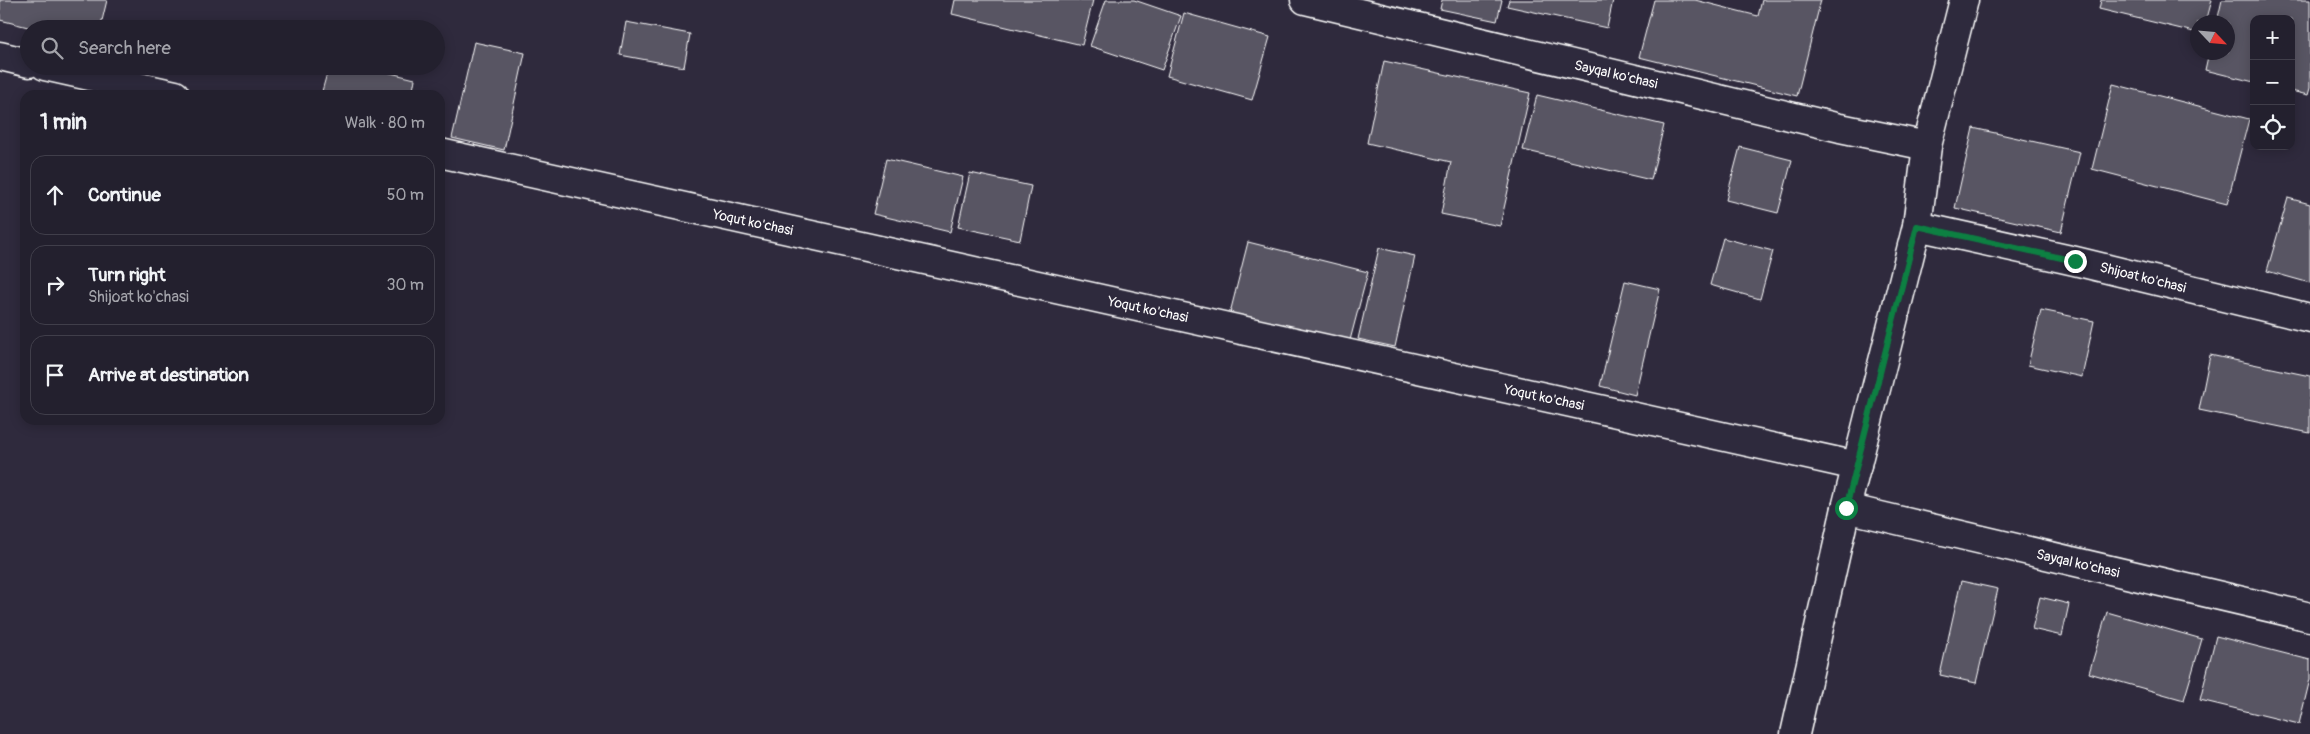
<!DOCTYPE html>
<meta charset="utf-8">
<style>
:root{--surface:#23202e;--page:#2b2836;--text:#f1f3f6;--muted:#a3a3aa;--line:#403e4a}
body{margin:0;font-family:Pangolin,sans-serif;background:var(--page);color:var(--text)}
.controls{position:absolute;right:15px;top:15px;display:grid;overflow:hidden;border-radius:10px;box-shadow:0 2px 12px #0003}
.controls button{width:45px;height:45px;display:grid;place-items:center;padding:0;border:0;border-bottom:1px solid var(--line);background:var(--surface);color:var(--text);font:25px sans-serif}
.compass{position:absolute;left:2190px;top:15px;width:45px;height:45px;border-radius:50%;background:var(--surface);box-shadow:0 2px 12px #0003;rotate:116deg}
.stop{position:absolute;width:15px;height:15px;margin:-11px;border:4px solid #0b8043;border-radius:50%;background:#fff}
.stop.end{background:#0b8043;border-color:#fff;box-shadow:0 1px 5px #0008}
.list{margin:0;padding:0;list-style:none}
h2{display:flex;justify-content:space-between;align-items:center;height:65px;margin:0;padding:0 20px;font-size:21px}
h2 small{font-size:16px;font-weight:400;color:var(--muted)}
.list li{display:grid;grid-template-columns:32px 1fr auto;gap:15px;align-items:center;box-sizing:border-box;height:80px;margin:0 10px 10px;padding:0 10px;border:1px solid var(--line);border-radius:15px}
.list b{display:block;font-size:19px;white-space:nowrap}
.list p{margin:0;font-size:16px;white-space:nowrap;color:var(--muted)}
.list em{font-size:16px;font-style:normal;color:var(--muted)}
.icon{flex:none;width:28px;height:28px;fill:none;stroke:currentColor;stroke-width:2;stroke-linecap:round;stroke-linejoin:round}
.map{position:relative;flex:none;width:2310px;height:734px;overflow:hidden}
.search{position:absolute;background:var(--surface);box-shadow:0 2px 12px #0003;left:20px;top:20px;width:425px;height:55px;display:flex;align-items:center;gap:12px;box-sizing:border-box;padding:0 18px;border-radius:28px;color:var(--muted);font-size:19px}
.panel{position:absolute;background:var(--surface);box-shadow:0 2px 12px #0003;left:20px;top:90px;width:425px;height:335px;border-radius:15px}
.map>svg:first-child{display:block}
.building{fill:#595564;stroke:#fff}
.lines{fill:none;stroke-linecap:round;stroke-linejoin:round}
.minor-casing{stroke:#fff;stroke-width:31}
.minor{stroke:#2f2a3d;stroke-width:28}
.route{stroke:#0b8043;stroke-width:6}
.labels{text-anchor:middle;stroke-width:4;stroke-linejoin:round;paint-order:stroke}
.street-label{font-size:14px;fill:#fff;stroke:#2f2a3d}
</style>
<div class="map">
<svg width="2310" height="734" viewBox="0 0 2310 734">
<rect width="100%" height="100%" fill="#2f2a3d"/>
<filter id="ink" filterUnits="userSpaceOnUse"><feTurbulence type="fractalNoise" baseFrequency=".02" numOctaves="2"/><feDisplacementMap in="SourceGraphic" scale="10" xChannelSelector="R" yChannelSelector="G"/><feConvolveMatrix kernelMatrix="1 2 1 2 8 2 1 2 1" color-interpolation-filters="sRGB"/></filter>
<g filter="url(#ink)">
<g class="building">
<path d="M 0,0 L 107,0 L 100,29 L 36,29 L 0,20 Z"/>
<path d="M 955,0 L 1093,0 L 1082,45 L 952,14 Z"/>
<path d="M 1106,0 L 1134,0 L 1181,16 L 1162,70 L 1090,46 Z"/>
<path d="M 1442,0 L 1502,0 L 1497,21 L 1440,9 Z"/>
<path d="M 1509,0 L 1613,0 L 1607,28 L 1507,6 Z"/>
<path d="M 1654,0 L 1695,0 L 1758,16 L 1762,0 L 1821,0 L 1797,96 L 1639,57 Z"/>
<path d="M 2101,0 L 2212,0 L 2206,22 L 2198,22 L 2198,33 L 2099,9 Z"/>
<path d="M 2222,0 L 2310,0 L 2310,88 L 2308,95 L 2291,91 L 2291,19 L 2254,19 L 2254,82 L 2205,70 L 2209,52 L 2228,52 L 2228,22 L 2217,22 Z"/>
<path d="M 1184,13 L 1270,37 L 1252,100 L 1167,76 Z"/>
<path d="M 626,22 L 690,34 L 684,67 L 620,55 Z"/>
<path d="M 474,42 L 525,53 L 504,150 L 452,138 Z"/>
<path d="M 1384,61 L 1530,93 L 1500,226 L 1441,214 L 1451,162 L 1367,143 Z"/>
<path d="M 329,66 L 362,66 L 415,79 L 412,95 L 321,95 Z"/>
<path d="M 2113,84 L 2249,119 L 2227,204 L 2092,169 Z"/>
<path d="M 1537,95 L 1664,125 L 1651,180 L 1523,150 Z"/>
<path d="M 1973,128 L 2080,152 L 2061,232 L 1955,208 Z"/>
<path d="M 1740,147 L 1792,160 L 1778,213 L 1726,200 Z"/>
<path d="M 886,159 L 963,177 L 950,232 L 873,214 Z"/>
<path d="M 970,173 L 1031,186 L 1020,240 L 958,227 Z"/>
<path d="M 2288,198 L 2310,204 L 2310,283 L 2267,271 Z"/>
<path d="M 1723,238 L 1773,251 L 1760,299 L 1710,285 Z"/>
<path d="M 1248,242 L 1368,272 L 1349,344 L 1230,313 Z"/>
<path d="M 1379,248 L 1415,256 L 1395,347 L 1358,339 Z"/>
<path d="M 1625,281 L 1660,289 L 1635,395 L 1600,386 Z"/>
<path d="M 2041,310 L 2094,321 L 2082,377 L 2028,365 Z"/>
<path d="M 2210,355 L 2310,376 L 2310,433 L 2199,410 Z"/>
<path d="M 1961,581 L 1998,589 L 1976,683 L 1940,675 Z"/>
<path d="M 2040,597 L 2069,604 L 2062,636 L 2032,629 Z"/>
<path d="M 2107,612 L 2202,639 L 2184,700 L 2089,673 Z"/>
<path d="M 2216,636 L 2310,660 L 2310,679 L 2299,724 L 2200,700 Z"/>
</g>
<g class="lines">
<g class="minor-casing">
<g id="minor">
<path d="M 1305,0 L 1840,128 L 1927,146"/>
<path d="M 0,56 L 29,63"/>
<path d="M 45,66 L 175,95"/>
<path d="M 440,153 L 1857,466"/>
<path d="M 1917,226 L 2075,261 L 2310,318"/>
<path d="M 1846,508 L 2310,617"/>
<path d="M 1795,734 L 1846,508 L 1917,226 L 1927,146 L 1964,0"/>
</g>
</g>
<use href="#minor" class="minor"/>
</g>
</g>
<g class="lines" filter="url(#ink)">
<path class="route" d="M 1846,508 L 1917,226 L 2075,261"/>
</g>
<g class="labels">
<g class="street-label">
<text transform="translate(1616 74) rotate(13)" y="5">Sayqal ko'chasi</text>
<text transform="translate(753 222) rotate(12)" y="5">Yoqut ko'chasi</text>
<text transform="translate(2143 277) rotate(14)" y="5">Shijoat ko'chasi</text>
<text transform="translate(1148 309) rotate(12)" y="5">Yoqut ko'chasi</text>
<text transform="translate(1544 397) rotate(12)" y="5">Yoqut ko'chasi</text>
<text transform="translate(2078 563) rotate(13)" y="5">Sayqal ko'chasi</text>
</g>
</g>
</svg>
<div class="controls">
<button>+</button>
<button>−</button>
<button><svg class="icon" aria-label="locate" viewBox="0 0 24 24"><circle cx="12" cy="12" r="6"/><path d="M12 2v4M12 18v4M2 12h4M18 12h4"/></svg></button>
</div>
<svg class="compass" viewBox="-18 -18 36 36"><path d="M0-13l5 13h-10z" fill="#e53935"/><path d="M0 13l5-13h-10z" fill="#a3a3aa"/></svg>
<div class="stop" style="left:1846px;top:508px"></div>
<div class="stop end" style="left:2075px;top:261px"></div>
<div class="search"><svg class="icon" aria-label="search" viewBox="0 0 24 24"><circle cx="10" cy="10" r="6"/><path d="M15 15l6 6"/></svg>Search here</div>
<section class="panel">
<h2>1 min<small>Walk · 80 m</small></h2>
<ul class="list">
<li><svg class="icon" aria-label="ahead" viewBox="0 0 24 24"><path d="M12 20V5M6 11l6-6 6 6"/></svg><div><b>Continue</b></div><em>50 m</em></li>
<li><svg class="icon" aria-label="right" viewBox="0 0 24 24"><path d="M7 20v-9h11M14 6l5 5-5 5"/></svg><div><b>Turn right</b><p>Shijoat ko'chasi</p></div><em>30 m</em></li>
<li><svg class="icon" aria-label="arrive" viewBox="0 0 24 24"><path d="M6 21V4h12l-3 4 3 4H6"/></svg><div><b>Arrive at destination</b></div></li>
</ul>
</section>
</div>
